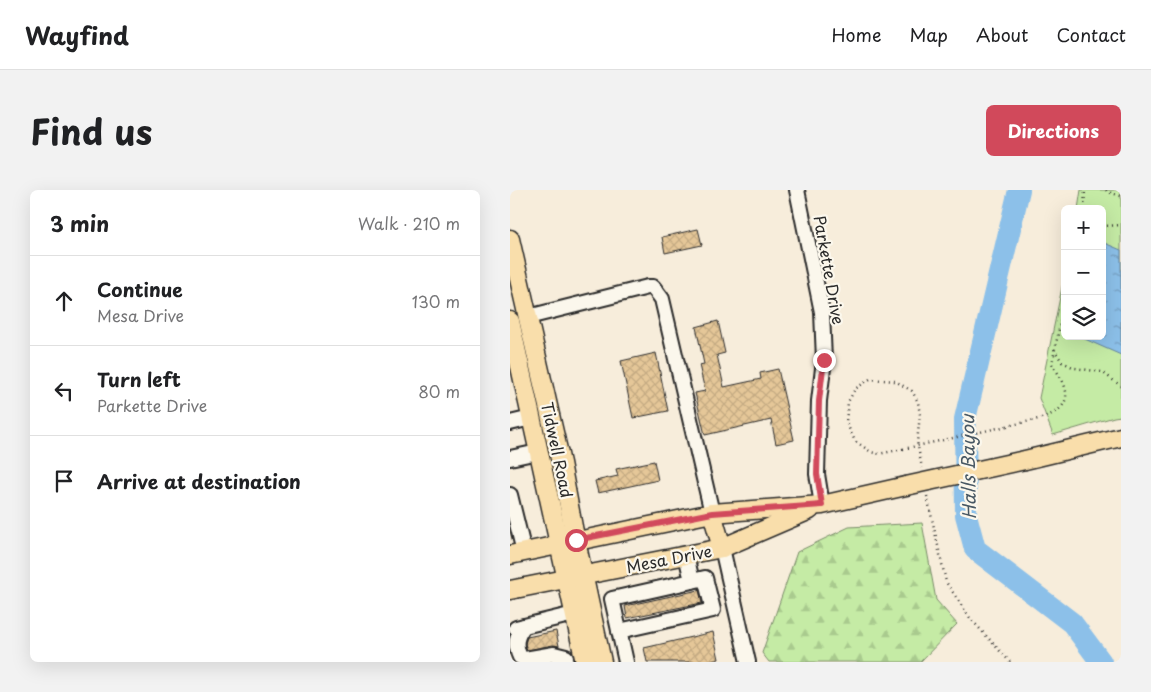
<!DOCTYPE html>
<meta charset="utf-8">
<style>
:root{--surface:#fff;--page:#f2f2f2;--text:#202124;--muted:#757577;--line:#e0e0e0;--accent:#d1495b}
body{margin:0;font-family:"Playpen Sans",sans-serif;background:var(--page);color:var(--text)}
.controls{position:absolute;right:15px;top:15px;display:grid;overflow:hidden;border-radius:8px;box-shadow:0 5px 20px #0002}
.controls button{width:45px;height:45px;display:grid;place-items:center;padding:0;border:0;border-bottom:1px solid var(--line);background:var(--surface);color:var(--text);font:25px sans-serif}
.stop{position:absolute;width:15px;height:15px;margin:-11px;border:4px solid #d1495b;border-radius:50%;background:#fff}
.stop.end{background:#d1495b;border-color:#fff;box-shadow:0 1px 5px #0008}
.list{margin:0;padding:0;list-style:none}
h2{display:flex;justify-content:space-between;align-items:center;height:65px;margin:0;padding:0 20px;font-size:21px}
h2 small{font-size:16px;font-weight:400;color:var(--muted)}
.list li{display:grid;grid-template-columns:32px 1fr auto;gap:15px;align-items:center;box-sizing:border-box;height:90px;padding:0 20px;border-top:1px solid var(--line)}
.list b{display:block;font-size:19px;white-space:nowrap}
.list p{margin:0;font-size:16px;white-space:nowrap;color:var(--muted)}
.list em{font-size:16px;font-style:normal;color:var(--muted)}
.icon{flex:none;width:28px;height:28px;fill:none;stroke:currentColor;stroke-width:2;stroke-linecap:round;stroke-linejoin:round}
.map{position:relative;flex:none;width:611px;height:472px;overflow:hidden;border-radius:8px}
header{display:flex;align-items:center;gap:30px;box-sizing:border-box;height:70px;padding:0 25px;background:var(--surface);border-bottom:1px solid var(--line)}
header strong{font-size:24px}
nav{display:flex;gap:28px;margin-inline-start:auto;font-size:18px}
.intro{display:flex;align-items:center;justify-content:space-between;box-sizing:border-box;height:120px;padding:0 30px}
h1{margin:0;font-size:35px}
.button{padding:12px 22px;border-radius:8px;background:var(--accent);color:#fff;font-size:18px;font-weight:700}
main{display:flex;gap:30px;padding:0 30px}
aside{flex:1;background:var(--surface);border-radius:8px;box-shadow:0 5px 20px #0002}
.map>svg:first-child{display:block}
.forest{fill:url(#forest-firs);stroke:#788b68}
.park{fill:#c5eba5;stroke:#788b68}
.water{fill:url(#water-ripples);stroke:#65849d}
.lines{fill:none;stroke-linecap:round;stroke-linejoin:round}
.river{stroke:#8cc0e9;stroke-width:22}
.building{fill:url(#building-cross-hatch);stroke:#2b2b2b}
.minor-casing{stroke:#2b2b2b;stroke-width:18}
.major-casing{stroke:#2b2b2b;stroke-width:21}
.path{stroke:#2b2b2b;stroke-width:2.5;stroke-dasharray:1 4;stroke-linecap:butt}
.minor{stroke:#fbf7ec;stroke-width:14}
.major{stroke:#f9deab;stroke-width:18}
.major-bridge-casing{stroke:#2b2b2b;stroke-width:21;stroke-linecap:butt}
.path-bridge{stroke:#2b2b2b;stroke-width:2.5;stroke-dasharray:1 4;stroke-linecap:butt}
.major-bridge{stroke:#f9deab;stroke-width:18}
.route{stroke:#d1495b;stroke-width:6}
.labels{text-anchor:middle;stroke-width:4.5;stroke-linejoin:round;paint-order:stroke}
.street-label{font-size:16px;fill:#2b2b2b;stroke:#fbf7ec}
.water-label{font-size:18px;font-style:italic;fill:#485864;stroke:#fbf7ec}
</style>
<header>
<strong>Wayfind</strong>
<nav><a>Home</a><a>Map</a><a>About</a><a>Contact</a></nav>
</header>
<div class="intro"><h1>Find us</h1><a class="button">Directions</a></div>
<main>
<aside>
<h2>3 min<small>Walk · 210 m</small></h2>
<ul class="list">
<li><svg class="icon" aria-label="ahead" viewBox="0 0 24 24"><path d="M12 20V5M6 11l6-6 6 6"/></svg><div><b>Continue</b><p>Mesa Drive</p></div><em>130 m</em></li>
<li><svg class="icon" aria-label="left" viewBox="0 0 24 24"><path d="M17 20v-9H6M10 6l-5 5 5 5"/></svg><div><b>Turn left</b><p>Parkette Drive</p></div><em>80 m</em></li>
<li><svg class="icon" aria-label="arrive" viewBox="0 0 24 24"><path d="M6 21V4h12l-3 4 3 4H6"/></svg><div><b>Arrive at destination</b></div></li>
</ul>
</aside>
<div class="map">
<svg width="611" height="472" viewBox="0 0 611 472">
<defs>
<pattern id="forest-firs" width="22" height="20" patternUnits="userSpaceOnUse" patternTransform="scale(1.25)"><rect width="22" height="20" fill="#c5eba5"/><path d="M5 1l3.5 6h-7zM16 11l3.5 6h-7z" fill="#a9ca8e"/></pattern>
<pattern id="water-ripples" width="26" height="14" patternUnits="userSpaceOnUse" patternTransform="scale(1.25)"><rect width="26" height="14" fill="#8cc0e9"/><path d="M2 4q2-2 4 0t4 0M15 11q2-2 4 0t4 0" fill="none" stroke="#739cbd"/></pattern>
<pattern id="building-cross-hatch" width="8" height="8" patternUnits="userSpaceOnUse" patternTransform="scale(1.25)"><rect width="8" height="8" fill="#e5c798"/><path d="M0 0l8 8M0 8l8-8" fill="none" stroke="#c5ab83"/></pattern>
</defs>
<rect width="100%" height="100%" fill="#f7eddb"/>
<filter id="ink" filterUnits="userSpaceOnUse"><feTurbulence type="fractalNoise" baseFrequency=".02" numOctaves="2"/><feDisplacementMap in="SourceGraphic" scale="10" xChannelSelector="R" yChannelSelector="G"/><feConvolveMatrix kernelMatrix="1 2 1 2 8 2 1 2 1" color-interpolation-filters="sRGB"/></filter>
<g filter="url(#ink)">
<path class="forest" d="M 412,333 L 426,410 L 447,434 L 410,472 L 259,472 L 252,463 L 287,362 L 339,337 Z"/>
<path class="park" d="M 571,0 L 611,0 L 611,226 L 604,227 L 543,245 L 529,208 L 555,83 L 555,146 L 592,146 L 592,19 L 568,19 Z"/>
<path class="water" d="M 592,52 L 611,60 L 611,165 L 568,146 L 592,146 Z"/>
<g class="lines">
<path class="river" d="M 509,0 L 455,229 L 456,325 L 465,359 L 562,433 L 591,472"/>
</g>
<g class="building">
<path d="M 188,39 L 192,55 L 155,63 L 152,47 Z"/>
<path d="M 208,131 L 215,163 L 207,165 L 214,197 L 251,189 L 250,183 L 268,179 L 284,250 L 266,254 L 261,230 L 195,245 L 185,203 L 195,201 L 189,175 L 194,174 L 186,137 Z"/>
<path d="M 146,163 L 158,221 L 123,228 L 111,171 Z"/>
<path d="M 144,271 L 148,290 L 88,303 L 85,291 L 108,286 L 106,279 Z"/>
<path d="M 189,400 L 192,413 L 117,428 L 115,416 Z"/>
<path d="M 46,441 L 49,456 L 43,455 L 17,460 L 15,454 L 17,447 Z"/>
<path d="M 203,442 L 209,469 L 197,472 L 137,472 L 134,458 Z"/>
</g>
<g class="lines">
<g class="minor-casing">
<g id="minor">
<path d="M 287,0 L 312,122 L 314,170 L 309,211 L 307,284 L 312,315"/>
<path d="M 18,127 L 138,97 L 143,97 L 152,109 L 202,323"/>
<path d="M 0,233 L 21,228"/>
<path d="M 0,268 L 28,262"/>
<path d="M 0,305 L 14,362"/>
<path d="M 212,358 L 238,472"/>
<path d="M 14,436 C 6,447 4,454 10,467 L 15,469 L 44,464 L 56,467"/>
<path d="M 6,438 L 64,424"/>
<path d="M 109,441 L 203,420 L 195,388 L 182,391"/>
<path d="M 116,472 L 102,409 L 182,391 L 176,365"/>
</g>
</g>
<g class="major-casing">
<g id="major">
<path d="M 0,49 L 51,273 L 63,337 L 92,472"/>
<path d="M 0,131 L 75,472"/>
<path d="M 515,270 L 611,247"/>
<path d="M 202,323 L 212,358"/>
<path d="M 0,365 L 202,323 L 312,315 L 396,296"/>
<path d="M 0,400 L 212,358 L 300,320"/>
</g>
</g>
<g class="path">
<path d="M 596,0 L 598,2 L 611,6"/>
<path d="M 574,19 L 575,0"/>
<path d="M 592,36 L 611,35"/>
<path d="M 544,159 L 552,172 L 565,178 L 592,182 L 611,196"/>
<path d="M 497,236 C 516,231 559,228 556,202 C 555,192 547,182 542,174 L 555,109"/>
<path d="M 393,259 L 369,264 L 361,262 L 345,251 L 336,232 L 338,212 L 345,199 L 360,189 L 385,191 L 402,201 L 408,212 L 410,225 L 407,252 L 412,278"/>
<path d="M 417,306 L 436,392 L 460,428 L 500,472"/>
</g>
<use href="#minor" class="minor"/>
<use href="#major" class="major"/>
<g class="major-bridge-casing">
<path id="major-bridge" d="M 396,296 L 515,270"/>
</g>
<path class="path-bridge" d="M 393,259 L 497,236"/>
<use href="#major-bridge" class="major-bridge"/>
</g>
</g>
<g class="lines" filter="url(#ink)">
<path class="route" d="M 66,350 L 202,323 L 312,315 L 307,284 L 309,211 L 314,170"/>
</g>
<g class="labels">
<g class="street-label">
<text transform="translate(319 80) rotate(80)" y="6">Parkette Drive</text>
<text transform="translate(47 260) rotate(78)" y="6">Tidwell Road</text>
<text transform="translate(159 369) rotate(-11)" y="6">Mesa Drive</text>
</g>
<g class="water-label">
<text transform="translate(459 277) rotate(-91)" y="6">Halls Bayou</text>
</g>
</g>
</svg>
<div class="controls">
<button>+</button>
<button>−</button>
<button><svg class="icon" aria-label="layers" viewBox="0 0 24 24"><path d="M12 4l9 5-9 5-9-5zM3 14l9 5 9-5"/></svg></button>
</div>
<div class="stop" style="left:66px;top:350px"></div>
<div class="stop end" style="left:314px;top:170px"></div>
</div>
</main>
